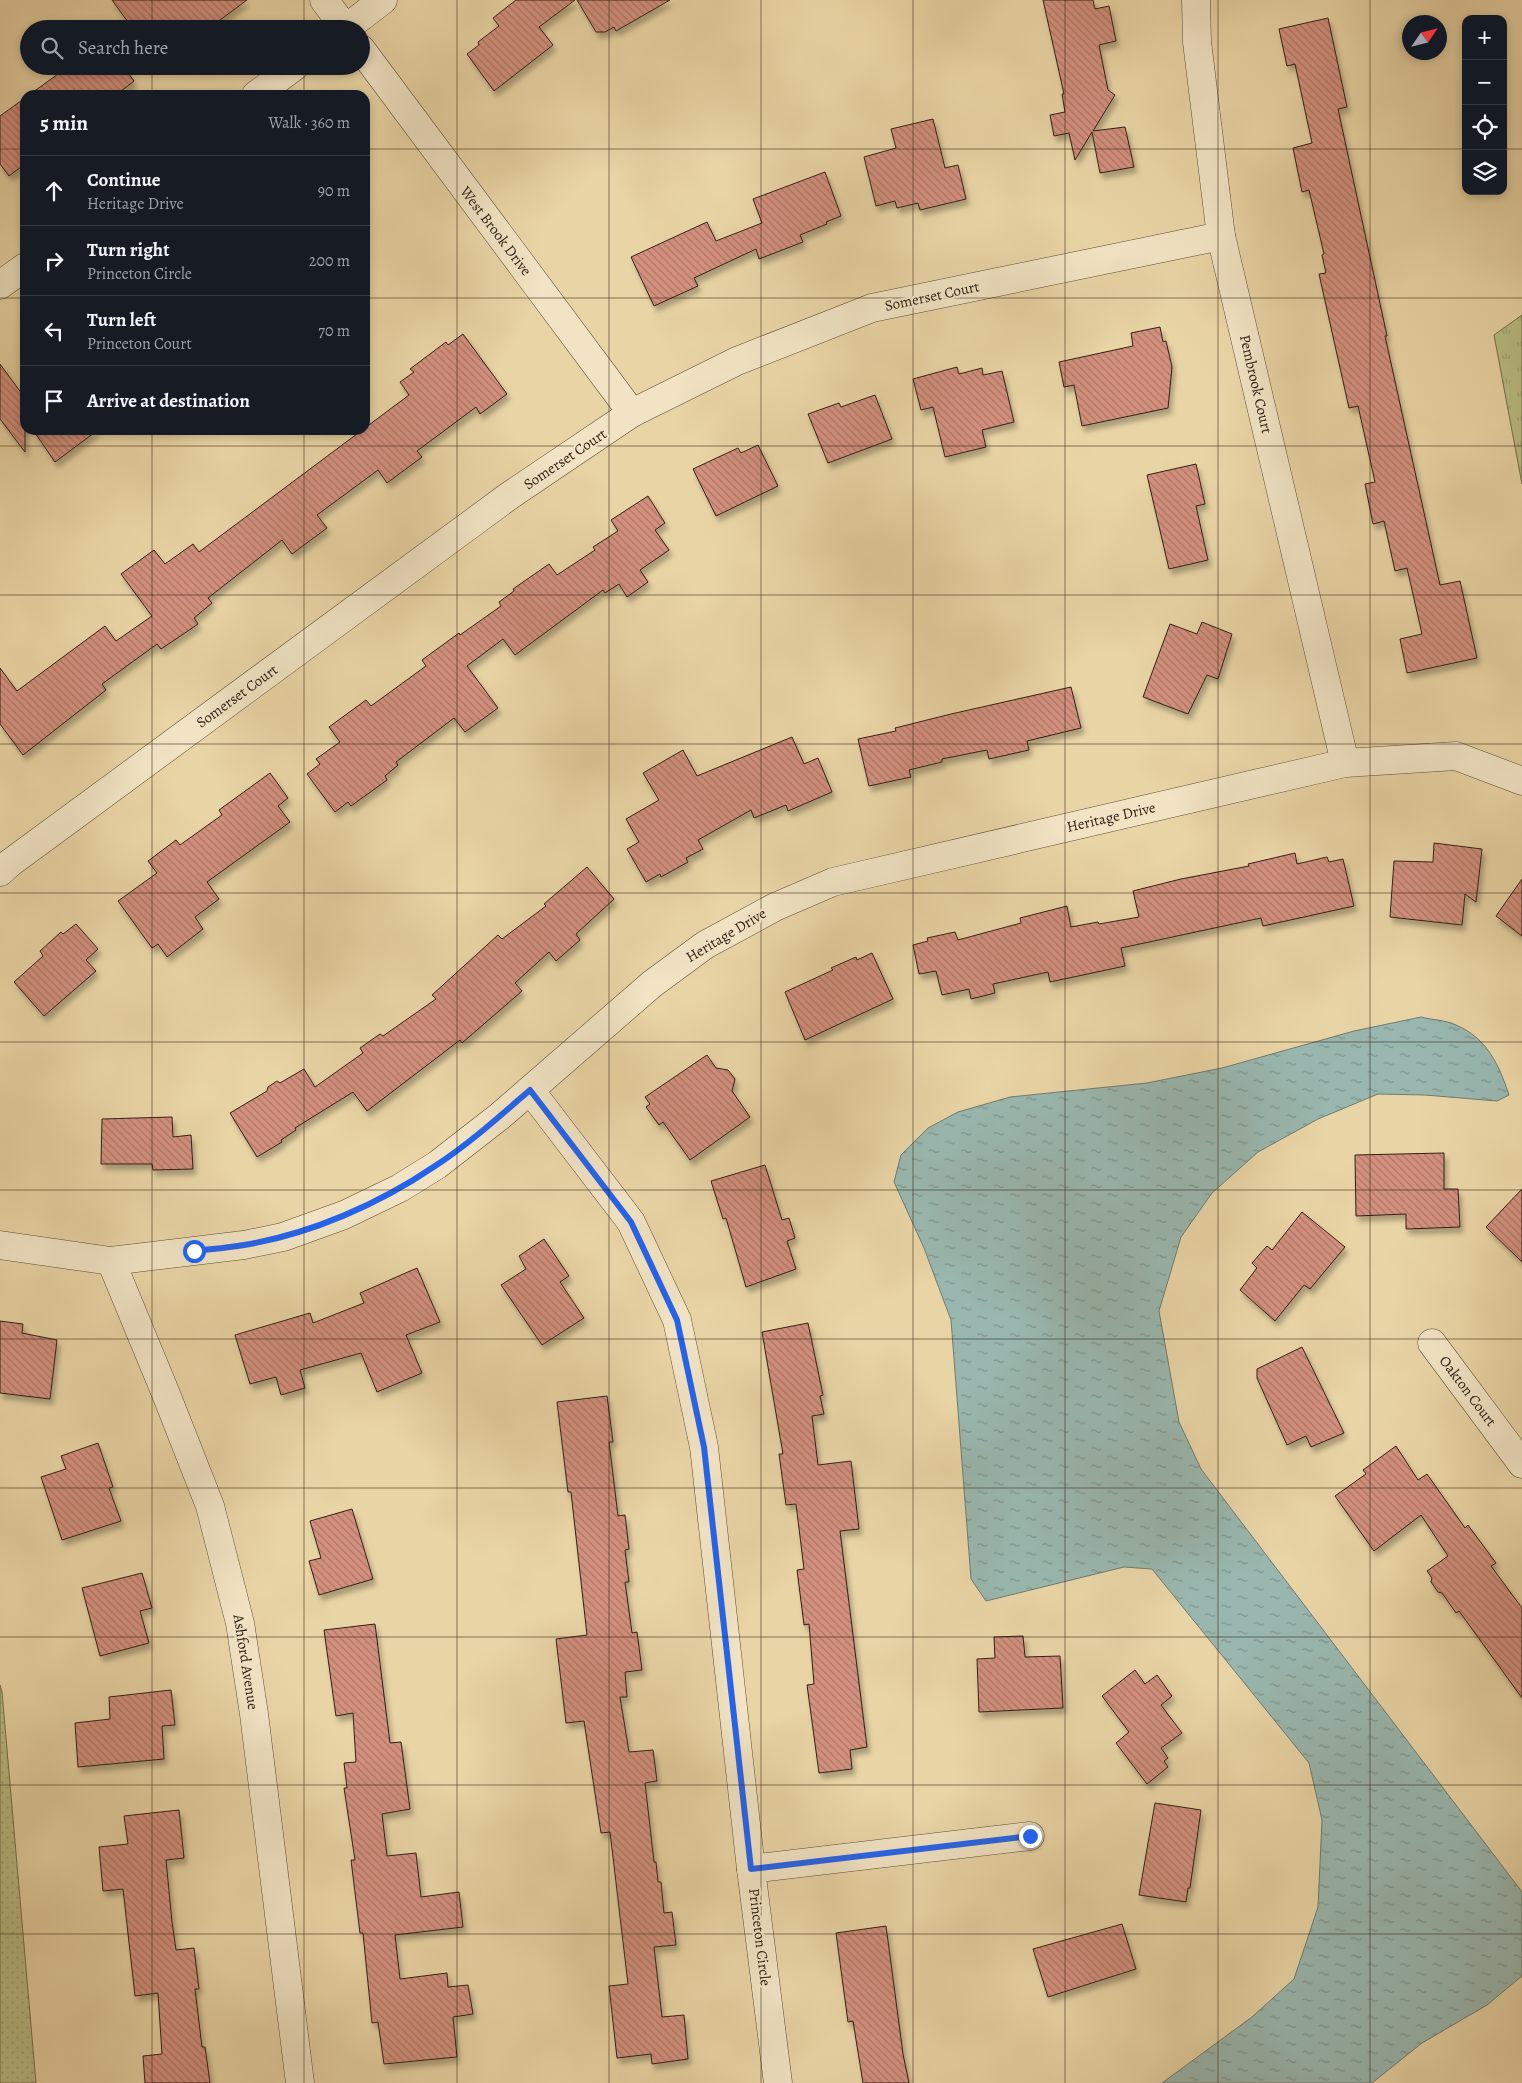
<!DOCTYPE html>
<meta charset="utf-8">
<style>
:root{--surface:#171b24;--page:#242831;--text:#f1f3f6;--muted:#9ea1a6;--line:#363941}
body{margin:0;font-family:Alegreya,serif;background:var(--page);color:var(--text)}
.controls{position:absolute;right:15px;top:15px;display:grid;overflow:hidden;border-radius:10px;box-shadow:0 2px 8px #0003}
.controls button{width:45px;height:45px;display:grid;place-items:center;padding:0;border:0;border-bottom:1px solid var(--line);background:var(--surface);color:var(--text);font:25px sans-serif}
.compass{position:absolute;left:1402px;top:15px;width:45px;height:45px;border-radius:50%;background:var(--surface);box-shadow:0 2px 8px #0003;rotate:55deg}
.stop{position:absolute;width:15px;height:15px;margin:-11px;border:4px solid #2563eb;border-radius:50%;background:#fff}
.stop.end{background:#2563eb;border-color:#fff;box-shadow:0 1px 5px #0008}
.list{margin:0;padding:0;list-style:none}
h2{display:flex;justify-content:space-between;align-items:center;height:65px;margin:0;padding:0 20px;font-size:21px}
h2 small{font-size:16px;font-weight:400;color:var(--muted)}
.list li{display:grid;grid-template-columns:32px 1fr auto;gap:15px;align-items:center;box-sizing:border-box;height:70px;padding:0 20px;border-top:1px solid var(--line)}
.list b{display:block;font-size:19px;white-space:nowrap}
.list p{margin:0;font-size:16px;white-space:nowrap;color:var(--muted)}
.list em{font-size:16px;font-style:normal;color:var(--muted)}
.icon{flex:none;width:28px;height:28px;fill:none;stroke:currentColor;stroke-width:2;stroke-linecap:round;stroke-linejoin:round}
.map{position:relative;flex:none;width:1522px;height:2083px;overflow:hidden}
.search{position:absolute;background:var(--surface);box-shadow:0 2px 8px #0003;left:20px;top:20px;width:350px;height:55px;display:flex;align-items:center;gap:12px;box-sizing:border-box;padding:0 18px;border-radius:28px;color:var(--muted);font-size:19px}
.panel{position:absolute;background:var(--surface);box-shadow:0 2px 8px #0003;left:20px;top:90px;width:350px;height:345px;border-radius:15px}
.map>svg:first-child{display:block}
.grass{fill:url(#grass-dots);stroke:#746e4c}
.park{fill:url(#park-tufts);stroke:#746e4c}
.water{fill:url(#water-ripples);stroke:#6f7b71}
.building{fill:url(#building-back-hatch);stroke:#302014;filter:url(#shadow)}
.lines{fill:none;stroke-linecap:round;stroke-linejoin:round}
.minor-casing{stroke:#5e4d38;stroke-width:29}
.minor{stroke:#f1e3c4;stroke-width:28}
.route{stroke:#2563eb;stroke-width:6}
.grid{fill:none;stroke:#302014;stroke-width:1;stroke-opacity:0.55}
.labels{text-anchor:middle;stroke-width:4.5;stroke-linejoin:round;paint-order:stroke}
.street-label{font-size:15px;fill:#302014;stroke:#f1e3c4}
</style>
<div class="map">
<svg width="1522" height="2083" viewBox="0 0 1522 2083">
<defs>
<pattern id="grass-dots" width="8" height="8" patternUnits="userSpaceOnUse" patternTransform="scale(1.25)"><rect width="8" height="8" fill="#b9bc84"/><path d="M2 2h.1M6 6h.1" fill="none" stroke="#9fa171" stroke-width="1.8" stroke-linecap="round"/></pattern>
<pattern id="park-tufts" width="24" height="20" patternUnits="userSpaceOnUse" patternTransform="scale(1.25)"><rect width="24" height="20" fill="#b9bc84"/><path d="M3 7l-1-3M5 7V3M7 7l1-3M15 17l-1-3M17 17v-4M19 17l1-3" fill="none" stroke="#9fa171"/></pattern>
<pattern id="water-ripples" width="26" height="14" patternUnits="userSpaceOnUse" patternTransform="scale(1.25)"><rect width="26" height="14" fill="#99b7af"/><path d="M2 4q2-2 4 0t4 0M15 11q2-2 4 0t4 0" fill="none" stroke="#7d948d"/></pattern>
<pattern id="building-back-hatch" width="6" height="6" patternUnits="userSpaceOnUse" patternTransform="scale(1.25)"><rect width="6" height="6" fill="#d3907e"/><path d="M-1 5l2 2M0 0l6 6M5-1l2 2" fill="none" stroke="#ac7566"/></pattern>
<filter id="shadow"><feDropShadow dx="3" dy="5.5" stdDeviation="2.5" flood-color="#0004"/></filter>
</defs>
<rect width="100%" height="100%" fill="#e9d4a5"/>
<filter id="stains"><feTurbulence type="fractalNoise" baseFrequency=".004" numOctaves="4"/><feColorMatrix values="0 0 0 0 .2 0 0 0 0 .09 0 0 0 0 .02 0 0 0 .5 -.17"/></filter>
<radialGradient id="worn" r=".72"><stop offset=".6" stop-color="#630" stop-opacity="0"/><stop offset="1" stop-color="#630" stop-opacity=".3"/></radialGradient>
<path class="grass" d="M 0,1685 L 2,1692 L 36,2083 L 0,2083 Z"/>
<path class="park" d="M 1522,315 L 1522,484 L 1494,335 Z"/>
<path class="water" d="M 1421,1017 C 1432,1020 1446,1020 1456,1025 C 1487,1038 1499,1065 1509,1095 L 1497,1101 L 1425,1095 L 1378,1094 L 1318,1119 L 1258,1152 L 1212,1193 L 1181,1237 L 1159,1311 L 1179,1422 L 1201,1469 L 1522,1892 L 1522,1976 L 1487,2005 L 1422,2043 L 1372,2083 L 1162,2083 L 1252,2017 L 1294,1979 L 1318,1907 L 1322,1820 L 1309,1763 L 1152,1569 L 1124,1567 L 986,1601 L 971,1579 L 951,1320 L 924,1248 L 894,1182 L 901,1155 L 928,1128 L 958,1112 L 1010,1097 L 1147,1083 L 1222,1068 L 1354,1031 Z"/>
<g class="building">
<path d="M 112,0 L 247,0 L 208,29 L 133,29 Z"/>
<path d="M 516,0 L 575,0 L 539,27 L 553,45 L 494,91 L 467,54 L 479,45 L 478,42 L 499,26 L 493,18 Z"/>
<path d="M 577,0 L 670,0 L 616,31 L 614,27 L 605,32 L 596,32 Z"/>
<path d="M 1043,0 L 1093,0 L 1095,9 L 1109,6 L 1116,41 L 1099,45 L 1108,90 L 1115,95 L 1093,131 L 1125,127 L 1134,167 L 1100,173 L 1092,132 L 1075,160 L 1069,133 L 1054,136 L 1050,115 L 1065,112 L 1062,94 L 1064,94 Z"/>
<path d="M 1328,18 L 1347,107 L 1338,109 L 1387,336 L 1385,336 L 1440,585 L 1460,581 L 1477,658 L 1407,673 L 1400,639 L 1422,634 L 1407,568 L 1395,571 L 1384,521 L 1373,524 L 1365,484 L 1375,482 L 1358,406 L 1349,408 L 1319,274 L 1326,273 L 1322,255 L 1324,254 L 1309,190 L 1302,192 L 1293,148 L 1312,143 L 1295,64 L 1287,66 L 1279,29 Z"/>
<path d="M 69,66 L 123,66 L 134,81 L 116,95 L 29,95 Z"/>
<path d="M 25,98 L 25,164 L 9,176 L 0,164 L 0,116 Z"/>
<path d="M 933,119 L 945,168 L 958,165 L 966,199 L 920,210 L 918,203 L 897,208 L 895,201 L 876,206 L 864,157 L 896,148 L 891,129 Z"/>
<path d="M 825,172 L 841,216 L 826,222 L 827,224 L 800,235 L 803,242 L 759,259 L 756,249 L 694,278 L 698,286 L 654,306 L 631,257 L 707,222 L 716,241 L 762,223 L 753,199 Z"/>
<path d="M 1160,327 L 1163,342 L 1166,341 L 1172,367 L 1168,408 L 1082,426 L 1074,385 L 1064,387 L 1059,362 L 1133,346 L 1131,333 Z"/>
<path d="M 463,334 L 507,394 L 480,414 L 476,407 L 417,451 L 422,457 L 387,483 L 378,470 L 317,515 L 327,528 L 292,554 L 282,540 L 208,598 L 212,603 L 194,618 L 198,624 L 161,649 L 157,644 L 102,684 L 106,690 L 23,755 L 0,724 L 0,668 L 17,691 L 105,626 L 116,641 L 152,616 L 121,574 L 154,550 L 165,564 L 193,544 L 199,552 L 409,395 L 400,382 L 414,372 L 410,369 L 446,342 L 448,345 Z"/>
<path d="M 0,364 L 25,398 L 25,452 L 0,419 Z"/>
<path d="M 957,367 L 959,374 L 982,368 L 983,375 L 1002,371 L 1014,422 L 982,430 L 986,447 L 945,457 L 933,407 L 921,410 L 913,379 Z"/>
<path d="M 875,395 L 892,439 L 828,463 L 808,414 L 839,403 L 841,407 Z"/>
<path d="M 33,430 L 98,430 L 55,462 Z"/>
<path d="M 758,445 L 778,486 L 716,516 L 693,469 L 738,448 L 741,453 Z"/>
<path d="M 1196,464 L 1205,504 L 1196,506 L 1208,560 L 1169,569 L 1147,475 Z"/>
<path d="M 648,496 L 665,523 L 655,530 L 669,550 L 640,570 L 648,582 L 627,597 L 619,584 L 605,593 L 603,590 L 515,655 L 503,639 L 467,666 L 498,708 L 465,732 L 454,718 L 396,762 L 398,765 L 385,776 L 387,780 L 351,806 L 348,802 L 335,812 L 307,774 L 320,764 L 316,759 L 340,742 L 329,727 L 366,700 L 371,706 L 426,666 L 422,660 L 459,633 L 460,635 L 501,606 L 499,602 L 514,591 L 513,589 L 549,564 L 557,575 L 595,550 L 593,547 L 618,531 L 611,520 Z"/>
<path d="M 1202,622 L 1232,634 L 1218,679 L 1207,675 L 1188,714 L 1143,697 L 1170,624 L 1197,634 Z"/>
<path d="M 1071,687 L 1081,728 L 1027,741 L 1029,750 L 989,759 L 987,750 L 942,759 L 942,762 L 909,770 L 911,777 L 869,786 L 858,739 L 896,731 L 895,728 L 951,714 Z"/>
<path d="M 792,737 L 804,764 L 818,758 L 832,792 L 788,811 L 786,805 L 754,818 L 751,810 L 698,840 L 703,849 L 686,858 L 688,862 L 661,877 L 660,874 L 646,882 L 627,849 L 639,842 L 626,819 L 659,800 L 643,773 L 683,750 L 697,776 Z"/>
<path d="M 270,773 L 288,798 L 278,806 L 290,822 L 207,882 L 219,899 L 195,917 L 203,929 L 167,957 L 158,944 L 152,948 L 118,901 L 157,873 L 148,861 L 176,840 L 180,845 L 222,815 L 219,810 Z"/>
<path d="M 1434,843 L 1482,849 L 1476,902 L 1465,894 L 1462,925 L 1390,917 L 1394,861 L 1433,862 Z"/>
<path d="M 1295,853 L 1297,864 L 1327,857 L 1329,862 L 1343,859 L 1354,906 L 1263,926 L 1261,918 L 1121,948 L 1125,966 L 1050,982 L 1048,972 L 993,984 L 995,993 L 971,999 L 969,989 L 942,995 L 936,971 L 919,974 L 913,945 L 928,941 L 927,938 L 955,932 L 958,940 L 1021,923 L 1020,918 L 1067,906 L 1071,927 L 1098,922 L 1099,924 L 1139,917 L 1133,891 L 1181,879 L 1249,866 L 1248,864 Z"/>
<path d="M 587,867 L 614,899 L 576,934 L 580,940 L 556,961 L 549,952 L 515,983 L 522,991 L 462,1043 L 460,1040 L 367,1111 L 353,1092 L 295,1128 L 296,1130 L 281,1140 L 282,1142 L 257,1157 L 230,1113 L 267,1091 L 268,1087 L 277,1081 L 280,1083 L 304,1069 L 315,1087 L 363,1053 L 360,1048 L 380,1034 L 383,1036 L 436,999 L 432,995 L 498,935 L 502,939 L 546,906 L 544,904 Z"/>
<path d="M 1522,879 L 1522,936 L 1496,916 Z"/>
<path d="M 76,924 L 98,949 L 86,960 L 96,971 L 44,1016 L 14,982 L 43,956 L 40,951 L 61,932 L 63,934 Z"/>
<path d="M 872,953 L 893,999 L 805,1040 L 785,992 L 833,970 L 831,968 L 856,957 L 857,960 Z"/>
<path d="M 707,1055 L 716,1068 L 728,1070 L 735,1079 L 732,1091 L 750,1117 L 690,1160 L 663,1122 L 659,1125 L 646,1107 L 650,1104 L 645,1097 Z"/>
<path d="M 172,1117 L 173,1137 L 191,1135 L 193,1169 L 153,1170 L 152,1164 L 101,1164 L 102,1119 Z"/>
<path d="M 1444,1153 L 1444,1189 L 1458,1189 L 1460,1227 L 1406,1229 L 1406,1214 L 1356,1216 L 1355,1155 Z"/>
<path d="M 765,1165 L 782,1220 L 789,1218 L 795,1238 L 787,1241 L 796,1269 L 746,1287 L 726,1218 L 723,1219 L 711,1181 Z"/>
<path d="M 1522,1189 L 1522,1262 L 1486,1227 Z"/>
<path d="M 1302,1212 L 1345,1247 L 1310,1289 L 1304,1285 L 1275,1321 L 1240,1290 L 1257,1268 L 1252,1263 L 1267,1246 L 1272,1250 Z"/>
<path d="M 544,1239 L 569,1276 L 560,1282 L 584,1318 L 542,1345 L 501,1285 L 526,1269 L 519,1256 Z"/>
<path d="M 417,1268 L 440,1322 L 406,1335 L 422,1373 L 377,1392 L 361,1353 L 300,1370 L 305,1388 L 281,1395 L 276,1377 L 250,1384 L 235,1335 L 310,1313 L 313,1323 L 364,1303 L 360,1293 Z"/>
<path d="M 0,1321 L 23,1324 L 22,1333 L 57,1340 L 50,1399 L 0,1393 Z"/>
<path d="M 808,1323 L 823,1395 L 820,1396 L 824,1414 L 812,1416 L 818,1465 L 851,1461 L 859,1529 L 840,1531 L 867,1747 L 850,1750 L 852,1769 L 819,1773 L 807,1685 L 814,1684 L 809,1624 L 804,1625 L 797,1570 L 804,1569 L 796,1504 L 786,1505 L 779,1454 L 783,1454 L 762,1332 Z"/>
<path d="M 1302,1347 L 1344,1433 L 1311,1447 L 1306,1436 L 1287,1445 L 1257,1378 L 1257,1369 Z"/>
<path d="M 607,1396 L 613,1442 L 609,1442 L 618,1516 L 625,1515 L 629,1549 L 625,1550 L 629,1582 L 625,1582 L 632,1633 L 637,1632 L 642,1670 L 625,1672 L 627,1697 L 620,1697 L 629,1752 L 653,1750 L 657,1781 L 645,1783 L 654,1862 L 656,1862 L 658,1882 L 661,1882 L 664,1913 L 672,1912 L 676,1945 L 654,1947 L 662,2017 L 684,2015 L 688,2059 L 652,2064 L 651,2054 L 617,2058 L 609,1986 L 628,1984 L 610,1832 L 601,1833 L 584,1721 L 566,1723 L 556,1639 L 587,1635 L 571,1492 L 568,1492 L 557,1402 Z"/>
<path d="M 98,1443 L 113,1487 L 109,1488 L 121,1521 L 62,1540 L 41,1477 L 66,1469 L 61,1456 Z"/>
<path d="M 1396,1446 L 1418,1480 L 1427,1474 L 1465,1528 L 1468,1525 L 1496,1563 L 1491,1566 L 1522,1608 L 1522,1698 L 1459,1611 L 1456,1613 L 1442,1593 L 1438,1592 L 1431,1582 L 1432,1578 L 1427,1571 L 1448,1556 L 1421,1515 L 1374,1551 L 1335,1496 L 1366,1474 L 1363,1470 Z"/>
<path d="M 352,1509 L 373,1579 L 319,1595 L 309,1561 L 321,1558 L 310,1521 Z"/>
<path d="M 142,1573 L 152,1608 L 140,1611 L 149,1643 L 100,1656 L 82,1588 Z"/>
<path d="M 375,1624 L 390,1743 L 401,1742 L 410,1809 L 382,1814 L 387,1856 L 416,1853 L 421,1897 L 459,1892 L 463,1927 L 395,1935 L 400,1979 L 447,1973 L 448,1987 L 468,1985 L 473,2014 L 453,2017 L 457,2057 L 384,2064 L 378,2022 L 372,2023 L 363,1933 L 360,1933 L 351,1860 L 355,1860 L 344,1788 L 347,1788 L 344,1763 L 356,1762 L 353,1713 L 336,1716 L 324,1630 Z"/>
<path d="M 1023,1636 L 1025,1657 L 1060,1656 L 1063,1708 L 979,1712 L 977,1659 L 995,1658 L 994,1637 Z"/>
<path d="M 1135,1670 L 1145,1684 L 1157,1675 L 1172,1696 L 1161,1705 L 1182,1733 L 1161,1748 L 1168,1758 L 1164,1761 L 1168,1767 L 1147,1784 L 1116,1743 L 1129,1732 L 1102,1696 Z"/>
<path d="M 171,1690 L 175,1725 L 162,1726 L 164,1759 L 78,1767 L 75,1723 L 110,1719 L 109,1697 Z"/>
<path d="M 1155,1803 L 1201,1810 L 1190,1888 L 1188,1888 L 1186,1902 L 1139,1895 Z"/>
<path d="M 179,1810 L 184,1858 L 166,1860 L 172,1922 L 176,1950 L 194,1948 L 199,1989 L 195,1989 L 202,2047 L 205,2047 L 210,2083 L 145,2083 L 143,2056 L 162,2054 L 158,1993 L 135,1996 L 123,1889 L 103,1891 L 99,1847 L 128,1844 L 124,1816 Z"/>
<path d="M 1122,1924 L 1136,1969 L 1048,1997 L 1033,1949 Z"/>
<path d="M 886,1926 L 903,2054 L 909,2083 L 863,2083 L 853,2021 L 848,2022 L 836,1933 Z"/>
</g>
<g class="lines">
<g class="minor-casing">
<g id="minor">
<path d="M 324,0 L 346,29"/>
<path d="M 1196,0 L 1197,42 L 1221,236 L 1345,763"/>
<path d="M 345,29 L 383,0"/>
<path d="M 361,49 L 632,413"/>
<path d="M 256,95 L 295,66"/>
<path d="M 0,285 L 25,267"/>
<path d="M 0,872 L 10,863 L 509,496 L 632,413 L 737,361 L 872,308 L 1221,236"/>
<path d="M 530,1090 L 631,1222 L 677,1320 L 704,1447 L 751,1869 L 778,2083"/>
<path d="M 0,1245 L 111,1261 L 244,1245 L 283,1237 L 344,1215 L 400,1188 L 437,1165 L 500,1116 L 652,984 L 705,945 L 775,907 L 833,882 L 1345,763 L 1456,756 L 1522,781"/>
<path d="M 111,1261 L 166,1394 L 210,1506 L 240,1623 L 254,1714 L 300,2083"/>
<path d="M 1432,1343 L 1522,1464"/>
<path d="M 751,1869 L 1030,1836"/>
</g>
</g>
<use href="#minor" class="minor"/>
</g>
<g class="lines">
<path class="route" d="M 194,1251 C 211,1249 227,1248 244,1245 C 311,1234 379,1204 435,1166 C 469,1144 500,1116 530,1090 L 631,1222 L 677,1320 L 704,1447 L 751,1869 L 1030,1836"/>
</g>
<path class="grid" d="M 152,0 L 152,29M 304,0 L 304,29M 457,0 L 457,2083M 609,0 L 609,2083M 761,0 L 761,2083M 913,0 L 913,2083M 1065,0 L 1065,2083M 1218,0 L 1218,2083M 1370,0 L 1370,2083M 152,66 L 152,95M 304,66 L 304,95M 0,149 L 25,149M 365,149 L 1466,149M 1503,149 L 1522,149M 0,298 L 25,298M 365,298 L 1522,298M 152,430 L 152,2083M 304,430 L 304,2083M 0,446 L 1522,446M 0,595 L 1522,595M 0,744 L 1522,744M 0,893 L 1522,893M 0,1042 L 1522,1042M 0,1190 L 1522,1190M 0,1339 L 1522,1339M 0,1488 L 1522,1488M 0,1637 L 1522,1637M 0,1785 L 1522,1785M 0,1934 L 1522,1934"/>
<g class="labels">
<g class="street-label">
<text transform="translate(496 231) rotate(53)" y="5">West Brook Drive</text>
<text transform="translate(932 296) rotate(-12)" y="5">Somerset Court</text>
<text transform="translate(1256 384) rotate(77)" y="5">Pembrook Court</text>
<text transform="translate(565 459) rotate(-34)" y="5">Somerset Court</text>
<text transform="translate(237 696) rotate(-36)" y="5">Somerset Court</text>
<text transform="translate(1111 817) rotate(-13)" y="5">Heritage Drive</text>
<text transform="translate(726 935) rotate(-31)" y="5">Heritage Drive</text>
<text transform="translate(1468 1391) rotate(53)" y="5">Oakton Court</text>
<text transform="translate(246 1662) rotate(81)" y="5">Ashford Avenue</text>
<text transform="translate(760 1937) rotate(83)" y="5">Princeton Circle</text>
</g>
</g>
<rect width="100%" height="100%" filter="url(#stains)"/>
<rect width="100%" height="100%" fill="url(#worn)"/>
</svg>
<div class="controls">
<button>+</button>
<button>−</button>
<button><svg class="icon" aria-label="locate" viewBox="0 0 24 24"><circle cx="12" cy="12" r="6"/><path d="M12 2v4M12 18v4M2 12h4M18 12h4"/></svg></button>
<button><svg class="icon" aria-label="layers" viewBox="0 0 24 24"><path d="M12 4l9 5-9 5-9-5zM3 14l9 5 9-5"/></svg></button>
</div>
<svg class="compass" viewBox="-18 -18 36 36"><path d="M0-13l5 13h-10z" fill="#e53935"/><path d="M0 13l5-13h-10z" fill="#9ea1a6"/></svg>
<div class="stop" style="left:194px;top:1251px"></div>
<div class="stop end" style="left:1030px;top:1836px"></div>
<div class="search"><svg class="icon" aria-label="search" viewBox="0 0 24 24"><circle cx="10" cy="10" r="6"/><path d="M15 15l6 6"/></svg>Search here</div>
<section class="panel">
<h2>5 min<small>Walk · 360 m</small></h2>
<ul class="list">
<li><svg class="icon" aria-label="ahead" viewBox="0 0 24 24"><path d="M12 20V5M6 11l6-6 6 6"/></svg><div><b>Continue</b><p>Heritage Drive</p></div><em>90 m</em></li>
<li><svg class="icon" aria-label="right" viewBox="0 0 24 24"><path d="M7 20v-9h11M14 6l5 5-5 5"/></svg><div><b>Turn right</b><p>Princeton Circle</p></div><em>200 m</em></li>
<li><svg class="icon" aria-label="left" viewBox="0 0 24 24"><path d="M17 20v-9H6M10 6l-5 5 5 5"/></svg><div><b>Turn left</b><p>Princeton Court</p></div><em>70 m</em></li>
<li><svg class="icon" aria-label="arrive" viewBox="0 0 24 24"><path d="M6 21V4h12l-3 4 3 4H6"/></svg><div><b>Arrive at destination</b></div></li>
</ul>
</section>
</div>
